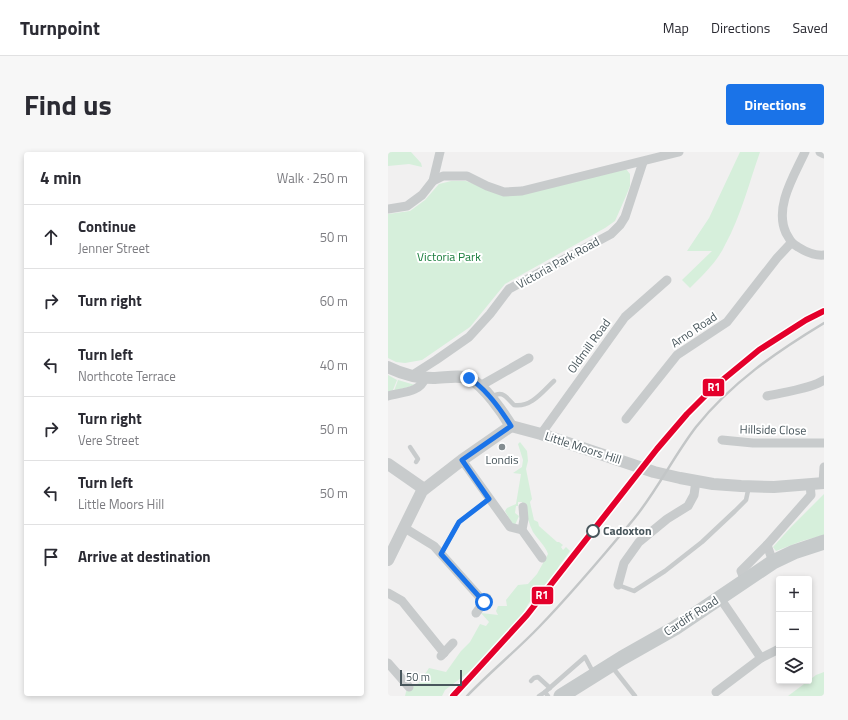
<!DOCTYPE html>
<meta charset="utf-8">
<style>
:root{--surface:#fff;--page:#f7f7f7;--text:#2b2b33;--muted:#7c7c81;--line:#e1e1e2;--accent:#1a73e8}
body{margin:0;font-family:"Titillium Web",sans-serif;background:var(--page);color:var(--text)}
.controls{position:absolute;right:12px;bottom:12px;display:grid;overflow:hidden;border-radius:4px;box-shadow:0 2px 6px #0003}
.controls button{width:36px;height:36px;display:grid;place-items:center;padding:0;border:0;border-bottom:1px solid var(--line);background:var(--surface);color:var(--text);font:20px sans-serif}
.scale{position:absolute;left:12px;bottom:10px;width:62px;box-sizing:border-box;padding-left:4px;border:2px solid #48565c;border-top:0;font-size:11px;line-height:14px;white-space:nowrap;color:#48565c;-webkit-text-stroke:3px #fff;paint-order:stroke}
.stop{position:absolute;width:12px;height:12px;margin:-9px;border:3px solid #1a73e8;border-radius:50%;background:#fff}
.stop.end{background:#1a73e8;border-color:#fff;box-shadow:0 1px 4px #0008}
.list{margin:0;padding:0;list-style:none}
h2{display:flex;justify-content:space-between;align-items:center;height:52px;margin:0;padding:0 16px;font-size:17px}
h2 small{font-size:13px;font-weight:400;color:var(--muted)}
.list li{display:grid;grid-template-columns:26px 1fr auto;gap:12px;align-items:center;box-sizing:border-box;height:64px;padding:0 16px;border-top:1px solid var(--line)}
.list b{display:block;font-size:15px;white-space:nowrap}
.list p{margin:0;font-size:13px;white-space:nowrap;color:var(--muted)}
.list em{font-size:13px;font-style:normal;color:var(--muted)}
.icon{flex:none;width:22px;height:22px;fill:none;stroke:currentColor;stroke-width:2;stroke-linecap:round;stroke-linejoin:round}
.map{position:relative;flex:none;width:436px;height:544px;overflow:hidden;border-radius:4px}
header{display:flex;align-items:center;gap:24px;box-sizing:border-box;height:56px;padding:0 20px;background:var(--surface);border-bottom:1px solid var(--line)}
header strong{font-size:19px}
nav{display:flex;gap:22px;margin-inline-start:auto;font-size:14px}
.intro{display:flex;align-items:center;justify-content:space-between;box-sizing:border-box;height:96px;padding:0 24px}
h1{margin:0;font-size:28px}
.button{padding:10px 18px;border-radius:4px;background:var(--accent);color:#fff;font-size:14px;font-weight:700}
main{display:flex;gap:24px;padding:0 24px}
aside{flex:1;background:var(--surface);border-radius:4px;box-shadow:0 2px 6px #0003}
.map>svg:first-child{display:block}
.green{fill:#d6efdb}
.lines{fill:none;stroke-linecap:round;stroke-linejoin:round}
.service{stroke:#c8cbcc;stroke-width:4.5}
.minor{stroke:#c8cbcc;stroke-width:9}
.tertiary{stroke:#c8cbcc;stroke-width:12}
.primary{stroke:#c6cacb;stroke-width:15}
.rail{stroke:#c3c6c7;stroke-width:2.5}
.rail-1-casing{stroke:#fff;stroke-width:9}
.rail-1{stroke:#e4002b;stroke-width:6}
.route{stroke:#1a73e8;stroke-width:5}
.poi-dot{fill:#838c90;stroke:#fff;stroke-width:1.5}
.stop-dot{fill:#fff;stroke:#48565c;stroke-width:2}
.labels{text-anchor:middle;stroke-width:4;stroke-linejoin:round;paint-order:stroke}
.park-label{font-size:12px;fill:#197d3c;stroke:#fff}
.street-label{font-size:12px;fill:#48565c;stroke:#fff}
.poi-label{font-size:12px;fill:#48565c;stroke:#fff}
.stop-label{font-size:12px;font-weight:bold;fill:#48565c;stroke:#fff;text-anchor:start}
.line-badge{stroke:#fff;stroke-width:1.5}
.badge-label{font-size:11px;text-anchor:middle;font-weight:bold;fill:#fff}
</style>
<header>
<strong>Turnpoint</strong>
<nav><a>Map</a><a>Directions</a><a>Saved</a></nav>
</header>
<div class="intro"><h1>Find us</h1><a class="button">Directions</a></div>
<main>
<aside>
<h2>4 min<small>Walk · 250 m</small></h2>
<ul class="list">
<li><svg class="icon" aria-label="ahead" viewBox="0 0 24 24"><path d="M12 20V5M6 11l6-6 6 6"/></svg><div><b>Continue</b><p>Jenner Street</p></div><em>50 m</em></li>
<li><svg class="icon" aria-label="right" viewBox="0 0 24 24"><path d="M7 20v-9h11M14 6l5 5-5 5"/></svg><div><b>Turn right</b></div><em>60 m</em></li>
<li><svg class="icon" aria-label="left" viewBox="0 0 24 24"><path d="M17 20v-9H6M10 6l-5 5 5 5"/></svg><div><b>Turn left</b><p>Northcote Terrace</p></div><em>40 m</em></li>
<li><svg class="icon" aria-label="right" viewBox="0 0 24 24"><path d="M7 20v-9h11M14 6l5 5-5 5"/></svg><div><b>Turn right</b><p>Vere Street</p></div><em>50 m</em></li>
<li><svg class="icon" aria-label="left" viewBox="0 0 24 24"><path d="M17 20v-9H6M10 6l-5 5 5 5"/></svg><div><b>Turn left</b><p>Little Moors Hill</p></div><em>50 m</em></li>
<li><svg class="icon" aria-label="arrive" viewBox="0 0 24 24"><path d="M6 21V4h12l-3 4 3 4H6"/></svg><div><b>Arrive at destination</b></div></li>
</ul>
</aside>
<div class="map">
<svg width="436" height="544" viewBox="0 0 436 544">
<rect width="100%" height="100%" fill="#f1f0f0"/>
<g class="green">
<path d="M 0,0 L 23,0 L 33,11 L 34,15 L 21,12 L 0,14 Z"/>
<path d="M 352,0 L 372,0 C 361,31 353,64 337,93 C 329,110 315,123 302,136 L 294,128 L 324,99 L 299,99 L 321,66 Z"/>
<path d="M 238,17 L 242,22 L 242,34 L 238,44 L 227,69 L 217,76 L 117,132 L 82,175 L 34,208 L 17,211 L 8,210 L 0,206 L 0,62 L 22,59 L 37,48 L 51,32 L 63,29 L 78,29 L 114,42 Z"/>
<path d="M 0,223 L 9,228 L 5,238 L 0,240 Z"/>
<path d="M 10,228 L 27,233 L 6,239 Z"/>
<path d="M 132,290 L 139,299 L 140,309 L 138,317 L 144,347 L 142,350 L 146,368 L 150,370 L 151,374 L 169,390 L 171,390 L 175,393 L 173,395 L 175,398 L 178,395 L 182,399 L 171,414 L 166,426 L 155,435 L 141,451 L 130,469 L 104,497 L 89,514 L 57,538 L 54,544 L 17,544 L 19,536 L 31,531 L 41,516 L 58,520 L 73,499 L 82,490 L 92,472 L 98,474 L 101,470 L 93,461 L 110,463 L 108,459 L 110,454 L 119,454 L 118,448 L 130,433 L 140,432 L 149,422 L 160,402 C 157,393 150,388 145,380 C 141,372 139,364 137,355 L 135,353 L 134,350 L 130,350 L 130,354 L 128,354 L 127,361 L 131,364 L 127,373 L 125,373 L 117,359 L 119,356 L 128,352 L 133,322 L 125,321 L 134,315 L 135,308 L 130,292 Z"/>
<path d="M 436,342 L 436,383 L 414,389 L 388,399 L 385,395 L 403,375 Z"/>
<path d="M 436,520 L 436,544 L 400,544 L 428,523 Z"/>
</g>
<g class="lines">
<g class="service">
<path d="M 103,246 C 114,237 118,245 126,253 C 143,256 155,239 166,229"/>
<path d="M 22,295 L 30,307 L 28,310"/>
<path d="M 53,402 L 71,370 L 101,347"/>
<path d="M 230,433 L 246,439 L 277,419 L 314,390 L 347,359 L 358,348 L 361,334"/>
<path d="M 225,516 L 247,544"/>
<path d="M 143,529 L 146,526 L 150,525 L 162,536"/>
<path d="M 151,544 L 157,540"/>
<path d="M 160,544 L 157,540 L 197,505 L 206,522"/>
</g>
<g class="minor">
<path d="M 417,0 C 406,24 386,55 398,81 C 402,88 403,91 410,95 C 418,100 427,104 436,103"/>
<path d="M 432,0 L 436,2"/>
<path d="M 45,29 L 52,0"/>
<path d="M 0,57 L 19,54 L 34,43 L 45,29 L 55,24 L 79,24 L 99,34 L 116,40 L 134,39 L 291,0"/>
<path d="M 23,224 L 48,208 L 81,185 L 102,162 L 121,137 L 223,82 L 232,73 L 237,65 L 255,10"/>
<path d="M 92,234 L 141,206"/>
<path d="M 0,244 C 13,240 32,241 37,226"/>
<path d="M 379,244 C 396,240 422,237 436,228"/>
<path d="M 238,267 L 289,203 L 339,170 L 389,106 L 403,91"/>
<path d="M 153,282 L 237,165 L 279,128"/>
<path d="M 334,288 L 365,291 L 436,291"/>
<path d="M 74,308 L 122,375 L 134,378"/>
<path d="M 435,331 L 436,315"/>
<path d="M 135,355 L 136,367 L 134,378 L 154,406"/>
<path d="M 15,375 L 46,394 L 96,450"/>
<path d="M 385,410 L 379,393 L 423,343 L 422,332"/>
<path d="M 357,429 L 353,419 L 379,393"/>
<path d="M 230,433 L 236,411 L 251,390 L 279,367 L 300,354 L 306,343 L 308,329"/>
<path d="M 0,441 L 14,449 L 56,501"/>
<path d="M 332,446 L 373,506"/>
<path d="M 88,461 L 99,446"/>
<path d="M 53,504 L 65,491"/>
<path d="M 0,511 L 21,535"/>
<path d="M 328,540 L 373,506 L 391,497"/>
</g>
<g class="tertiary">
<path d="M 0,215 C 14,222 30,226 45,226 C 57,226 72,222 82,227 C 96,233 115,261 123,274 L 153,282 L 266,320 L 292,326 L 325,332 L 353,334 L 386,335 L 436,331"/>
<path d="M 0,312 L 36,337"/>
<path d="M 0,408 L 34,339 L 74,308 L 123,274"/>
</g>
<path class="primary" d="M 173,544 L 234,506 L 287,476 L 385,410 L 406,400 L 436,390"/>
<path class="rail" d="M 79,544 C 102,520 128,499 151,475 C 184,441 215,404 245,368 C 269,339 285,305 308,275 C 343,231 388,200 436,171"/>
<g class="rail-1-casing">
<path id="rail-1" d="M 65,544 L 139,463 L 269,297 L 299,262 L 326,235 L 371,198 L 418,168 L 436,159"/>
</g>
<use href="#rail-1" class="rail-1"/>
</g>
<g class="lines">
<path class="route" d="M 81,226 C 97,236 113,258 123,274 L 74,308 L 101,347 L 71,370 L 53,402 L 96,450"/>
</g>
<circle class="poi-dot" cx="114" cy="295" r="4"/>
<circle class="stop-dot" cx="205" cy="379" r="6"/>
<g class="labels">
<g class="park-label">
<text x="61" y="109">Victoria Park</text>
</g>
<g class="street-label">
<text transform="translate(170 111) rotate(-29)" y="4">Victoria Park Road</text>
<text transform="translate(306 178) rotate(-34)" y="4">Arno Road</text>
<text transform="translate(201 194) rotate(-54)" y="4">Oldmill Road</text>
<text transform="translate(385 278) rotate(1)" y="4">Hillside Close</text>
<text transform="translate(195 296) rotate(18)" y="4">Little Moors Hill</text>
<text transform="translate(303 464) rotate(-33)" y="4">Cardiff Road</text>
</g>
<g class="poi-label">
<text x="114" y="312">Londis</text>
</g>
<g class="stop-label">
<text x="215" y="383">Cadoxton</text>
</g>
</g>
<g class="line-badge">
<rect x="314" y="226" width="23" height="19" rx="4" fill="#e4002b"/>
<rect x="143" y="434" width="23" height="19" rx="4" fill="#e4002b"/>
</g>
<g class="badge-label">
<text x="326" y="239">R1</text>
<text x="154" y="447">R1</text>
</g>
</svg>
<div class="controls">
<button>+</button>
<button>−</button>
<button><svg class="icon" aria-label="layers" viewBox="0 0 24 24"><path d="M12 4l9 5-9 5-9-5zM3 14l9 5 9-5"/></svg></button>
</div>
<div class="scale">50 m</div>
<div class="stop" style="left:96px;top:450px"></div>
<div class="stop end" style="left:81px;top:226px"></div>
</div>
</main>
